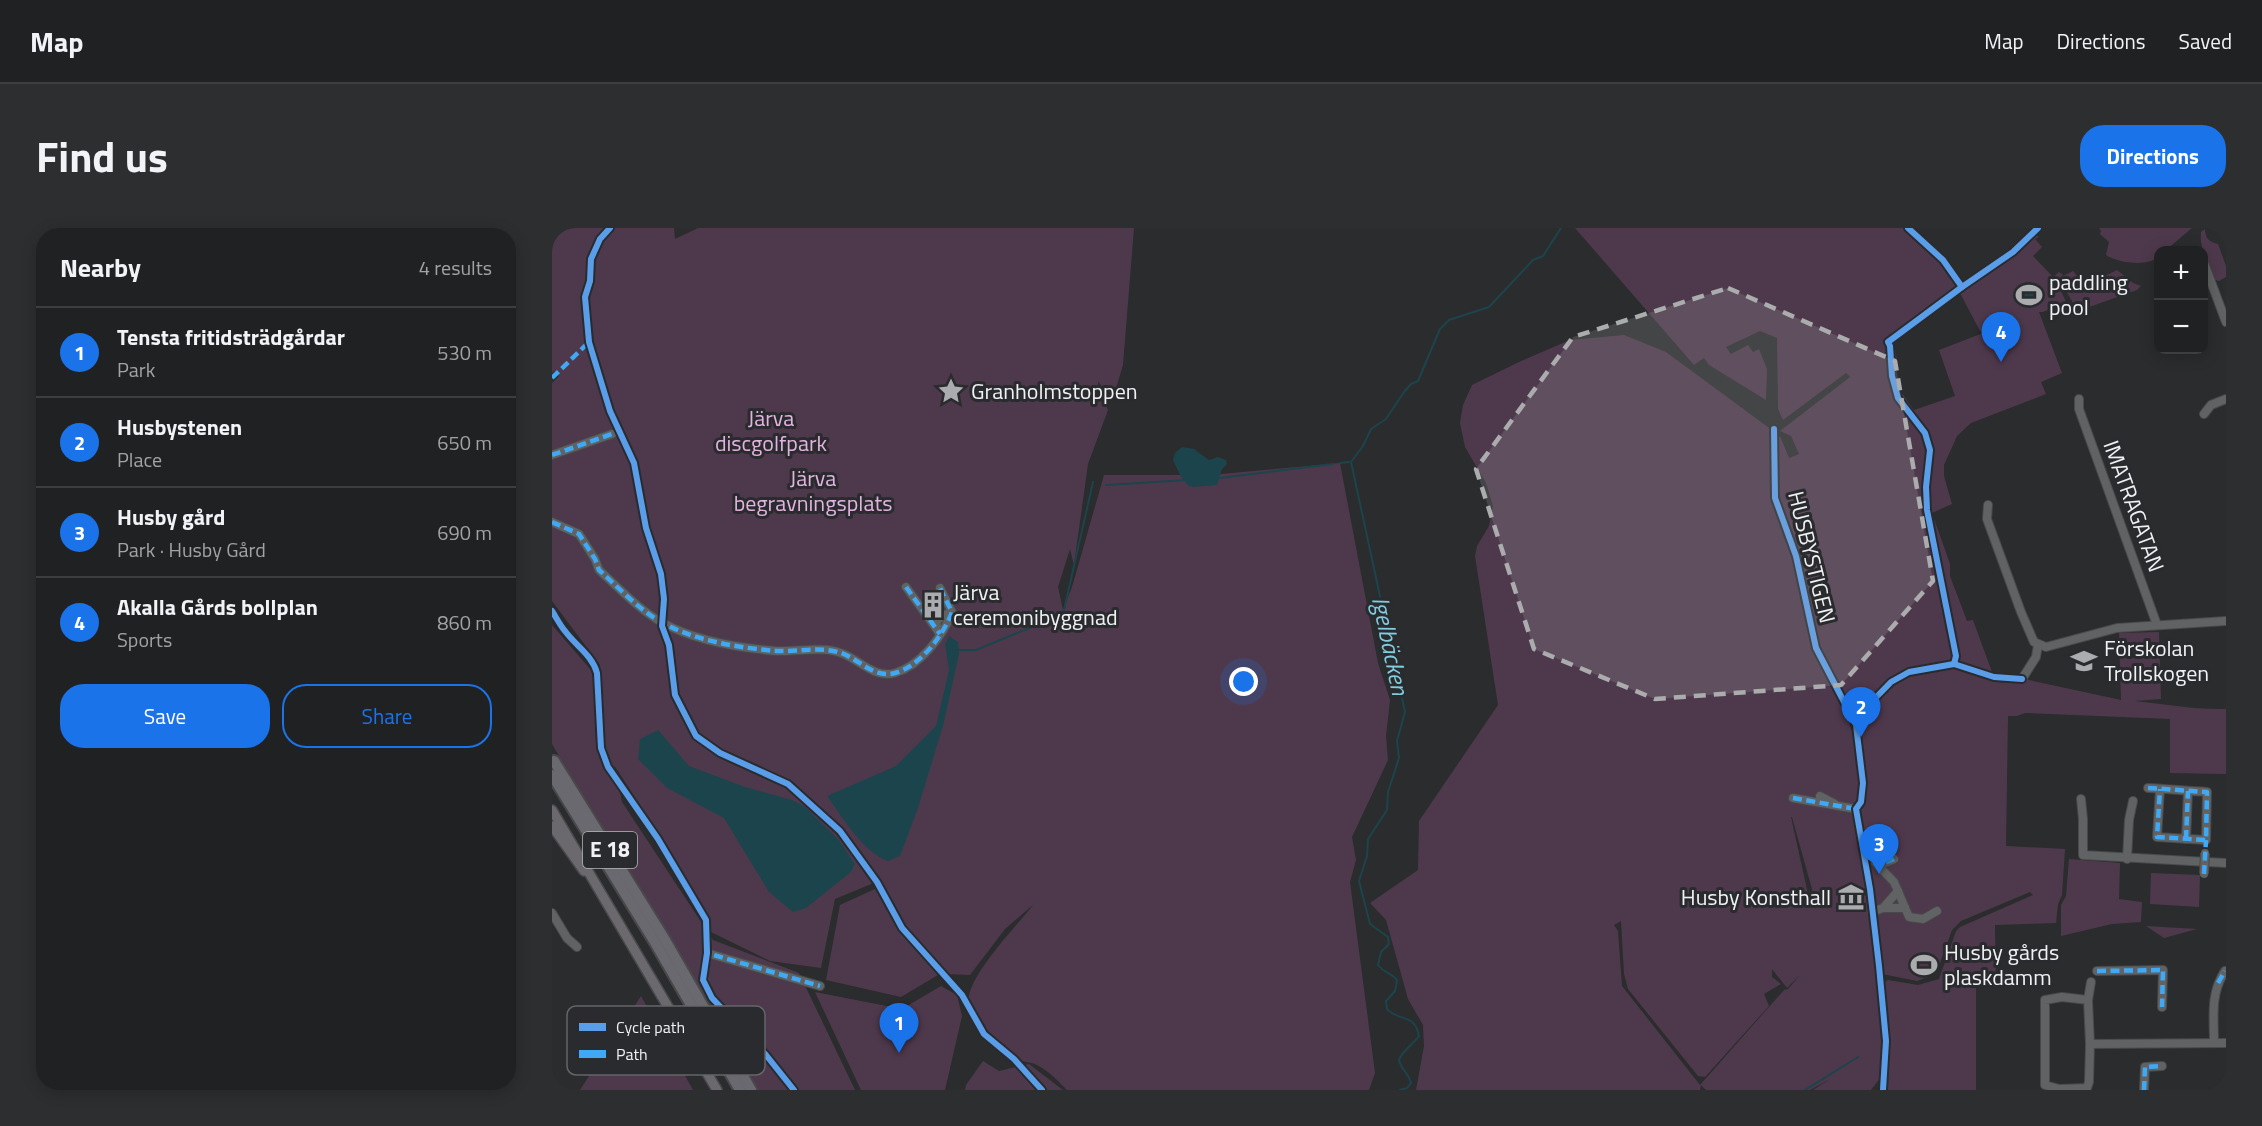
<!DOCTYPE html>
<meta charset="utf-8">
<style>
:root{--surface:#202122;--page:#2d2e2f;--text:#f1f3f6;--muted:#a2a3a5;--line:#3d3e40;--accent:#1a73e8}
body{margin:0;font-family:"Titillium Web",sans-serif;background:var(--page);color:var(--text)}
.controls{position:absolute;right:18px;top:18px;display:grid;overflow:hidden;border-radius:12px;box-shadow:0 3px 15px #0003}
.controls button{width:54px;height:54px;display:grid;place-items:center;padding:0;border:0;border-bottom:2px solid var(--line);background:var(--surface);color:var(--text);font:30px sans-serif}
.you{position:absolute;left:692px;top:454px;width:21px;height:21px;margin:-15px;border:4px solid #fff;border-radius:50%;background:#1a73e8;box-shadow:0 0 0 9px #1a73e833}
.badge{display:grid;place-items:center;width:39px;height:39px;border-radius:50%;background:var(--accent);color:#fff;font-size:20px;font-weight:700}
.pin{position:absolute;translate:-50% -50px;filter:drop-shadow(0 2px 3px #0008)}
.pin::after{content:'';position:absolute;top:32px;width:21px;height:18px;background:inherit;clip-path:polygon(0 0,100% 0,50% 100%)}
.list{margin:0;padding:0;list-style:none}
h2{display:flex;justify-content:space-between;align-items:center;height:78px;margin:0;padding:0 24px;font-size:26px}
h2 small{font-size:20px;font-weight:400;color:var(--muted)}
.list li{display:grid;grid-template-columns:39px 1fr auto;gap:18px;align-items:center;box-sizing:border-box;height:90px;padding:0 24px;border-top:2px solid var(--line)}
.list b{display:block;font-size:22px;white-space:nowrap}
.list p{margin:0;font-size:20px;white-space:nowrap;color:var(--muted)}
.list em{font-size:20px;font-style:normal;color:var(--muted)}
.actions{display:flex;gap:12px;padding:18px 24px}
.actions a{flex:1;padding:14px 0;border:2px solid var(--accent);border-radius:24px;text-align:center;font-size:21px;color:var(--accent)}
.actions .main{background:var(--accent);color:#fff}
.map{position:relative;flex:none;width:1674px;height:862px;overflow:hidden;border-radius:24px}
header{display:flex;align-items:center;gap:36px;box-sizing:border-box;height:84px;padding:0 30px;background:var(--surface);border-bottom:2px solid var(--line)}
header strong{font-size:28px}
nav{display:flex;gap:33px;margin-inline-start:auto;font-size:21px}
.intro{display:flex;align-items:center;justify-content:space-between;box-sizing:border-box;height:144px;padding:0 36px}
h1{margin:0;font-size:42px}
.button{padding:15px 27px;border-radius:24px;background:var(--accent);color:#fff;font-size:21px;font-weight:700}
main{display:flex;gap:36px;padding:0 36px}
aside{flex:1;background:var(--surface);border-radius:24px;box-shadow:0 3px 15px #0003}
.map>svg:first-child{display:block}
.green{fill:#4e394c;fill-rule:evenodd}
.water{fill:#1c444c}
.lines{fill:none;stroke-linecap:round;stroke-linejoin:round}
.stream{stroke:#1c444c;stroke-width:2}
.minor-casing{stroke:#48494a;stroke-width:10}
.major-casing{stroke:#48494a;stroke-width:12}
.highway-casing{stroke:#48494a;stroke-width:14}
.minor{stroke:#616263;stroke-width:8}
.major{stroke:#6b696e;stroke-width:9}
.highway{stroke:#6b6970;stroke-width:10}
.minor-bridge-casing{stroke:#48494a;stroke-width:10;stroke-linecap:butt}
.minor-bridge{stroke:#616263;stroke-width:8}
.quiet{stroke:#3fa9f5;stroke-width:4.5;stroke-dasharray:9 4.5;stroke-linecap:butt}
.cycleway-casing{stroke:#2a2b2e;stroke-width:10}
.cycleway{stroke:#5a9eea;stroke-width:6}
.marked{fill:#abacae;fill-opacity:0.2;stroke:#abacae;stroke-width:4.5;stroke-dasharray:12 8;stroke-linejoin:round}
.labels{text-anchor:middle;stroke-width:6;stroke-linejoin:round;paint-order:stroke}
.shield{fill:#2a2b2e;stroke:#b5b6b8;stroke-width:1.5}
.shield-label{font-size:21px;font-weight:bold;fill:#f0f1f3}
.poi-label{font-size:22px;fill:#f0f1f3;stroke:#2a2b2e;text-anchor:start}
.park-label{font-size:22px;fill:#e2b3df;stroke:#2a2b2e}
.street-label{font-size:22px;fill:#f0f1f3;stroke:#2a2b2e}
.water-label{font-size:24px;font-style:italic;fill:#81ccde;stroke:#2a2b2e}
.key{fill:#2a2b2e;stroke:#656669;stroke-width:1.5}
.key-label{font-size:16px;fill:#f0f1f3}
</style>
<header>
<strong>Map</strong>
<nav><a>Map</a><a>Directions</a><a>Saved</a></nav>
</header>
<div class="intro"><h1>Find us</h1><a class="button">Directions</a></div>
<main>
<aside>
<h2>Nearby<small>4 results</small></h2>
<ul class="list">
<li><span class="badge">1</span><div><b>Tensta fritidsträdgårdar</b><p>Park</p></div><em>530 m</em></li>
<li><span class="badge">2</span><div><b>Husbystenen</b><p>Place</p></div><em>650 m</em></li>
<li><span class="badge">3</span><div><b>Husby gård</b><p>Park · Husby Gård</p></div><em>690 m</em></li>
<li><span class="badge">4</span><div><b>Akalla Gårds bollplan</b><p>Sports</p></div><em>860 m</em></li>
</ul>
<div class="actions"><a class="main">Save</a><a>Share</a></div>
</aside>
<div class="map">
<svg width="1674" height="862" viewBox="0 0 1674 862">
<rect width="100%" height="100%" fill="#2b2c2d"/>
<g class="green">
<path d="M 0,0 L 122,0 L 123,11 L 146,0 L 582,0 L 571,137 L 563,164 L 550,159 L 546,153 L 546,159 L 556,182 L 536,236 L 522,337 L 518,321 L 506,359 L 511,382 L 520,359 L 552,247 L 659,247 L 788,235 L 826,435 L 838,472 L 834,508 L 836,532 L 800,609 L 804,632 L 798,654 L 823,845 L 817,862 L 515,862 C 505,852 496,842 483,836 C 477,834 470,834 465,830 C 450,819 421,795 417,776 C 411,752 467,696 481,677 L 453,701 L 418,747 L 392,746 L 350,699 L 324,654 L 283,671 L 269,740 L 218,733 L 159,704 L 158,694 L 99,594 L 62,537 L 70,574 L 161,712 L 247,745 L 303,862 L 197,862 L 0,516 L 0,397 L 39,442 L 52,492 L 48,437 L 0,373 L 0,155 L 7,148 L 2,143 L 0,145 Z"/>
<path d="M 1023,0 L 1352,0 L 1399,46 L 1409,64 L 1484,7 L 1487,9 L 1483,11 L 1490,19 L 1481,28 L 1501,49 L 1507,44 L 1511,47 L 1506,57 L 1520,86 L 1510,76 L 1491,84 L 1487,84 L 1510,145 L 1489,154 L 1494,166 L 1419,195 L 1405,208 L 1392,237 L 1392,248 L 1400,276 L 1380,285 L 1398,336 L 1398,348 L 1415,393 L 1421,392 L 1440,444 L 1569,472 L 1567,405 L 1607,404 L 1609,471 L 1583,473 C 1614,476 1642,482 1674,481 L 1674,546 L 1618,545 L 1618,491 L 1473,485 L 1465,488 L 1456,488 L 1454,618 L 1513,621 L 1510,667 L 1506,676 L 1504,695 L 1443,697 L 1444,756 L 1424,758 L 1424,862 L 1335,862 L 1337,811 L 1333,754 L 1336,752 L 1366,757 L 1387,751 L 1404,703 L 1408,699 L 1481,667 L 1478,664 L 1409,693 L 1400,702 L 1384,746 L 1365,753 L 1330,746 L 1322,730 L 1331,810 L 1329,849 L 1319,862 L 1261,862 L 1278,851 L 1258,862 L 1154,862 L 1149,857 L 1148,862 L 864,862 L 872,818 L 871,797 L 856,771 L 834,692 L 818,675 L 866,642 L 867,593 L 946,477 L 923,328 L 925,318 L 937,298 L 941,278 L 934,255 L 913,219 L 908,195 L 911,177 L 920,157 L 967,134 L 1018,112 L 1072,107 L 1114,124 L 1220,202 L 1225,226 L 1225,206 L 1229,210 L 1237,230 L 1247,226 L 1239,208 L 1228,203 L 1298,149 L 1294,145 L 1231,192 L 1226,181 L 1225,110 L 1208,103 L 1174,119 L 1179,126 L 1196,117 L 1201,124 L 1207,121 L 1215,141 L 1214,172 L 1157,137 L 1152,130 L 1142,137 ZM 1408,65 L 1428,103 L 1455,93 L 1457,95 L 1387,122 L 1403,168 L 1362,182 L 1349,164 L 1343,144 L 1345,133 L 1342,115 ZM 1267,420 L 1299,483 L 1302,509 L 1296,491 L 1265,430 ZM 1239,589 L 1240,589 L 1261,665 L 1256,666 ZM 1069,693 L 1072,746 L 1076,761 L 1146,848 L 1153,849 L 1217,778 L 1212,766 L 1229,756 L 1220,749 L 1220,741 L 1235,760 L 1249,746 L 1236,761 L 1232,762 L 1148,857 L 1070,758 L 1066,703 L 1062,697 Z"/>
<path d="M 1547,0 L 1640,0 L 1614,22 L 1606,22 L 1606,29 C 1595,39 1566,35 1554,27 L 1557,14 L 1548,6 L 1549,3 Z"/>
<path d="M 1653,1 C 1653,10 1657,14 1666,16 L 1674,38 L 1674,49 L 1667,53 L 1663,52 C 1658,34 1647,24 1649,4 Z"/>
<path d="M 1565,42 L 1581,55 L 1589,58 L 1585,62 L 1526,83 L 1512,60 L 1511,48 L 1521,43 L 1536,61 L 1547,51 Z"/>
<path d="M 1517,631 L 1568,635 L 1567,671 L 1590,674 L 1589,694 L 1560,696 L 1509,708 L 1509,677 L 1514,668 Z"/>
<path d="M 1599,645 L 1648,647 L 1647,679 L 1598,676 Z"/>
<path d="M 323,661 L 347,700 L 386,747 L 349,769 L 274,752 L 288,677 Z"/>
<path d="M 1594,698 L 1645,701 L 1612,710 Z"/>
<path d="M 389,758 L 405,767 L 410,788 L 393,862 L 309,862 L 263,764 L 350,781 Z"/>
<path d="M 89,768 L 141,862 L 28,862 Z"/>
<path d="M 431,833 L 447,843 L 477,836 L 511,862 L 413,862 L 414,857 Z"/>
</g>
<g class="water">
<circle cx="1477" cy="66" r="8"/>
<path d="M 630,219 L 642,221 L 657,232 L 666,229 L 674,232 L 675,236 L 670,241 L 665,257 L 641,259 L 637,258 L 629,249 L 621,232 L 623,225 Z"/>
<path d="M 397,408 L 406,414 L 407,426 L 391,498 L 366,580 L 348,628 L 336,633 C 312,625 290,589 275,568 L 344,538 L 384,498 L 397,442 L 393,416 Z"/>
<path d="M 106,502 L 137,538 L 193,559 L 240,572 L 253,579 L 287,612 L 303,636 L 299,644 L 254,680 L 241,684 L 217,664 L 172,590 L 115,560 L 86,531 L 88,511 Z"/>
</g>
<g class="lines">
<g class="stream">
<path d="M 788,235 L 797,234"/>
<path d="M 668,250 L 781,236"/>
<path d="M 554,257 L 635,252"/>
<path d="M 406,422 L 424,422 L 509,387 L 512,382 L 541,254"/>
<path d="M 848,862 L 855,860 L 859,855 C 857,845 849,842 847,832 C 850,822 861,817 867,808 C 863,785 847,794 835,781 L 834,773 L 843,763 L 845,752 C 840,745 832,745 826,737 L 829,724 L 837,716 L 836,709 L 818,696 L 807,653 L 815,628 L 816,611 L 835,582 L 836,564 L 847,530 L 845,513 L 853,484 L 799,234 L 811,218 L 819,201 L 834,191 L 852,164 L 859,156 L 866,153 L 888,101 L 897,92 L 937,79 L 981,32 L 991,28 L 1009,0"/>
<path d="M 1253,862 L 1306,829"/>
</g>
<g class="minor-casing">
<g id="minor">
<path d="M 1652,35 L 1674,94"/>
<path d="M 1527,171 L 1527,181 L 1605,397"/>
<path d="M 1652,186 L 1659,177 L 1674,171"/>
<path d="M 0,227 L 60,206"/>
<path d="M 1436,277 L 1435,291 L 1469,384 L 1482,414 L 1494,419 L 1565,400 L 1674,393"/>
<path d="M 0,294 L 27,306 L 43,331 L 47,342 C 67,360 87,382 111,395 C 144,413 187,420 225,423 C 246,424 269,418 289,425 C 307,431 322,451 343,445 C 368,438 391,408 400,384 L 388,360"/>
<path d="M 354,359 L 388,406"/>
<path d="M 386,403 L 384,394 L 390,388 L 400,384"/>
<path d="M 1470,451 L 1484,429 L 1486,417"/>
<path d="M 1596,560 C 1616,561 1636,563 1655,564 L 1654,612 L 1605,609 L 1608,561"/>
<path d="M 1268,568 L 1283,576"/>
<path d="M 1241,570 L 1304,581"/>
<path d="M 1529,571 L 1531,591 L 1531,627 L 1674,635"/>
<path d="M 1634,611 L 1636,563"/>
<path d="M 1312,623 L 1342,654 L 1357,689 L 1371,691 L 1385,683"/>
<path d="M 1575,631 L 1577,592 L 1581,573"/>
<path d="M 1326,638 L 1342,631"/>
<path d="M 1331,680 L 1346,663"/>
<path d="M 1320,684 L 1331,680 L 1353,680"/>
<path d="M 0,685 L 15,710 L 25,719"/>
<path d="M 1545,743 L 1611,742 L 1610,779"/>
<path d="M 1536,772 L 1539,754"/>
<path d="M 1662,815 C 1662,788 1658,766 1673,743"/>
<path d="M 1538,816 L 1537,854 L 1535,860 L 1507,861 L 1493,857 L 1493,772 L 1510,769 L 1536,772 L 1538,816 L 1674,815"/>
<path d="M 242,862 L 214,827 L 160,770 C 149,754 151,743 155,725 L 268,758"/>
<path d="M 1592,862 L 1593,839 L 1610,838"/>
</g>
</g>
<g class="major-casing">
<g id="major">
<path d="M 0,582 L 165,862"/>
<path d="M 0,598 L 32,643"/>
</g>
</g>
<g class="highway-casing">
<g id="highway">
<path d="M 2,533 L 113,712 L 199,862"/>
<path d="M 0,547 L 104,716 L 188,862"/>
</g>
</g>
<use href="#minor" class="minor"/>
<use href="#major" class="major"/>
<use href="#highway" class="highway"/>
<g class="minor-bridge-casing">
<path id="minor-bridge" d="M 1652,646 L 1653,625"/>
</g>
<use href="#minor-bridge" class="minor-bridge"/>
<g class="quiet">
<path d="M 0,150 L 37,114"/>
<path d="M 0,227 L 60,206"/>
<path d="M 0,294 L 27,306 L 43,331 L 47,342 C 67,360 87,382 111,395 C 144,413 187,420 225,423 C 246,424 269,418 289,425 C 307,431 322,451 343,445 C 368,438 391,408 400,384 L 388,360"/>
<path d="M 354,359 L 388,406"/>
<path d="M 1596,560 C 1616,561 1636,563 1655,564 L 1654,612 L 1605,609 L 1608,561"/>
<path d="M 1241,570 L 1304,581"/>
<path d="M 1634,611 L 1636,563"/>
<path d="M 1313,625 L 1326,638 L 1342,631"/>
<path d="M 1652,646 L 1654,612"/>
<path d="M 154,731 L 155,725 L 268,758"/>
<path d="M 1545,743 L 1611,742 L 1610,779"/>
<path d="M 1666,755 L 1673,743"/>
<path d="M 1592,862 L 1593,839 L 1610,838"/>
</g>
<g class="cycleway-casing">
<g id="cycleway">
<path d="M 58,0 L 48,11 L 39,31 L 38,53 L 33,69 L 37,114 L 58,183 L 82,235 L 94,300 L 109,346 L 112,371 L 110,398 L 117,417 L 123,467 L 144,508 L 168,525 L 236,556 L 288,603 L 325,654 L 350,700 L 410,767 L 432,806 L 462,831 L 490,862"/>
<path d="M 1356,0 L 1391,32 L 1410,59"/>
<path d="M 1222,201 L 1223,270 L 1244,328 L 1264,420 L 1304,497 L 1311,555 L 1309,574 L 1304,581 L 1318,661 L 1327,738 L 1334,813 L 1331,862"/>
<path d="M 0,383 C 4,389 8,397 13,403 C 24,418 40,427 45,445 L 49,520 L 56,539 L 106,611 L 154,692 L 155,725 L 151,752 L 160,770 L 214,827 L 242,862"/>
<path d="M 1402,436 L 1404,428 L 1375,282 L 1374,259 L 1378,222 L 1373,205 L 1346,170 L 1340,148 L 1338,118 L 1336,114 L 1410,59 L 1461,24 L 1486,0"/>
<path d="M 1302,492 L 1339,454 L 1357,444 L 1402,436 L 1442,449 L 1470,451"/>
</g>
</g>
<use href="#cycleway" class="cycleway"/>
</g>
<path class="marked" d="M 1176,60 L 1343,133 L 1381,353 L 1289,457 L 1103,471 L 982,421 L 924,241 L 1021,109 Z"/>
<defs>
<g id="stadium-bare" transform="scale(2.07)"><path d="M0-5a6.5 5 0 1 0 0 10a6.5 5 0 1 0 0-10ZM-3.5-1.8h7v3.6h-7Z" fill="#abacae" stroke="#2a2b2e" stroke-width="2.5" paint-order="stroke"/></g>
<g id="sight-bare" transform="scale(2.07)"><path d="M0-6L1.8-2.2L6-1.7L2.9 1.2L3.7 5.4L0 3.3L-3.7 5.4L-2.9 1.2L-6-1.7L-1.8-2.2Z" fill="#abacae" stroke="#2a2b2e" stroke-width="2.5" paint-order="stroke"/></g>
<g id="building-bare" transform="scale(2.07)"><path d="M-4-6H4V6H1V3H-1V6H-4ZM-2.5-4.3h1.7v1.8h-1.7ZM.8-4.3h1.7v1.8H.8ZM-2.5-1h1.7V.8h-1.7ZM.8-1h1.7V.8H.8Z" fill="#abacae" stroke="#2a2b2e" stroke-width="2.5" paint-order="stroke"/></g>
<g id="school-bare" transform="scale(2.07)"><path d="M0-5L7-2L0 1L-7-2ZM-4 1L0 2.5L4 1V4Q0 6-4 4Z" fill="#abacae" stroke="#2a2b2e" stroke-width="2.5" paint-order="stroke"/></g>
<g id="museum-bare" transform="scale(2.07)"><path d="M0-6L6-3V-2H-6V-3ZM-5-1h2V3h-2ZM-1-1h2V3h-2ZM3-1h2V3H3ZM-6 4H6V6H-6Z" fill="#abacae" stroke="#2a2b2e" stroke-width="2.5" paint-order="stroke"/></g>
</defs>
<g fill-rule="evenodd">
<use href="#stadium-bare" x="1477" y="67"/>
<use href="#sight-bare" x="399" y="163"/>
<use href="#building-bare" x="381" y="377"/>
<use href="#school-bare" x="1532" y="433"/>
<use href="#museum-bare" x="1299" y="669"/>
<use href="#stadium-bare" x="1372" y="737"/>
</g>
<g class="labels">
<rect class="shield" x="31" y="604" width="54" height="36" rx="4.5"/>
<g class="shield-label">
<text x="58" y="629">E 18</text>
</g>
<g class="poi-label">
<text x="1497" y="62">paddling<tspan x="1497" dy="25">pool</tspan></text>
<text x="419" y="171">Granholmstoppen</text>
<text x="401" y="372">Järva<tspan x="401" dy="25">ceremonibyggnad</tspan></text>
<text x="1552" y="428">Förskolan<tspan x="1552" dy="25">Trollskogen</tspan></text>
<text x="1279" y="677" text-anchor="end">Husby Konsthall</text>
<text x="1392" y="732">Husby gårds<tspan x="1392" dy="25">plaskdamm</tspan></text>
</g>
<g class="park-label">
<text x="219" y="198">Järva<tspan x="219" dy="25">discgolfpark</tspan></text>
<text x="261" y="258">Järva<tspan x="261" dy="25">begravningsplats</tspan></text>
</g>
<g class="street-label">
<text transform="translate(1582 278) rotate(70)" y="8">IMATRAGATAN</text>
<text transform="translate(1260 329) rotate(76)" y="8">HUSBYSTIGEN</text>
</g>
<g class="water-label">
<text transform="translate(838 418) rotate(78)" y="8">Igelbäcken</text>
</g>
</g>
<rect x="15" y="778" width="198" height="69" rx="9" class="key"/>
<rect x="27" y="795" width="27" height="8" fill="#5a9eea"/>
<rect x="27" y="822" width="27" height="8" fill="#3fa9f5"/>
<g class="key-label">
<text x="64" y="805">Cycle path</text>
<text x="64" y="832">Path</text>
</g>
</svg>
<div class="controls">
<button>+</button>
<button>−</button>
</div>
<div class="you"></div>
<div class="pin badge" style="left:347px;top:825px">1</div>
<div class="pin badge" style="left:1309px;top:509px">2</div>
<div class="pin badge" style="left:1327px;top:646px">3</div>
<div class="pin badge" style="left:1449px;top:134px">4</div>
</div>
</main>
